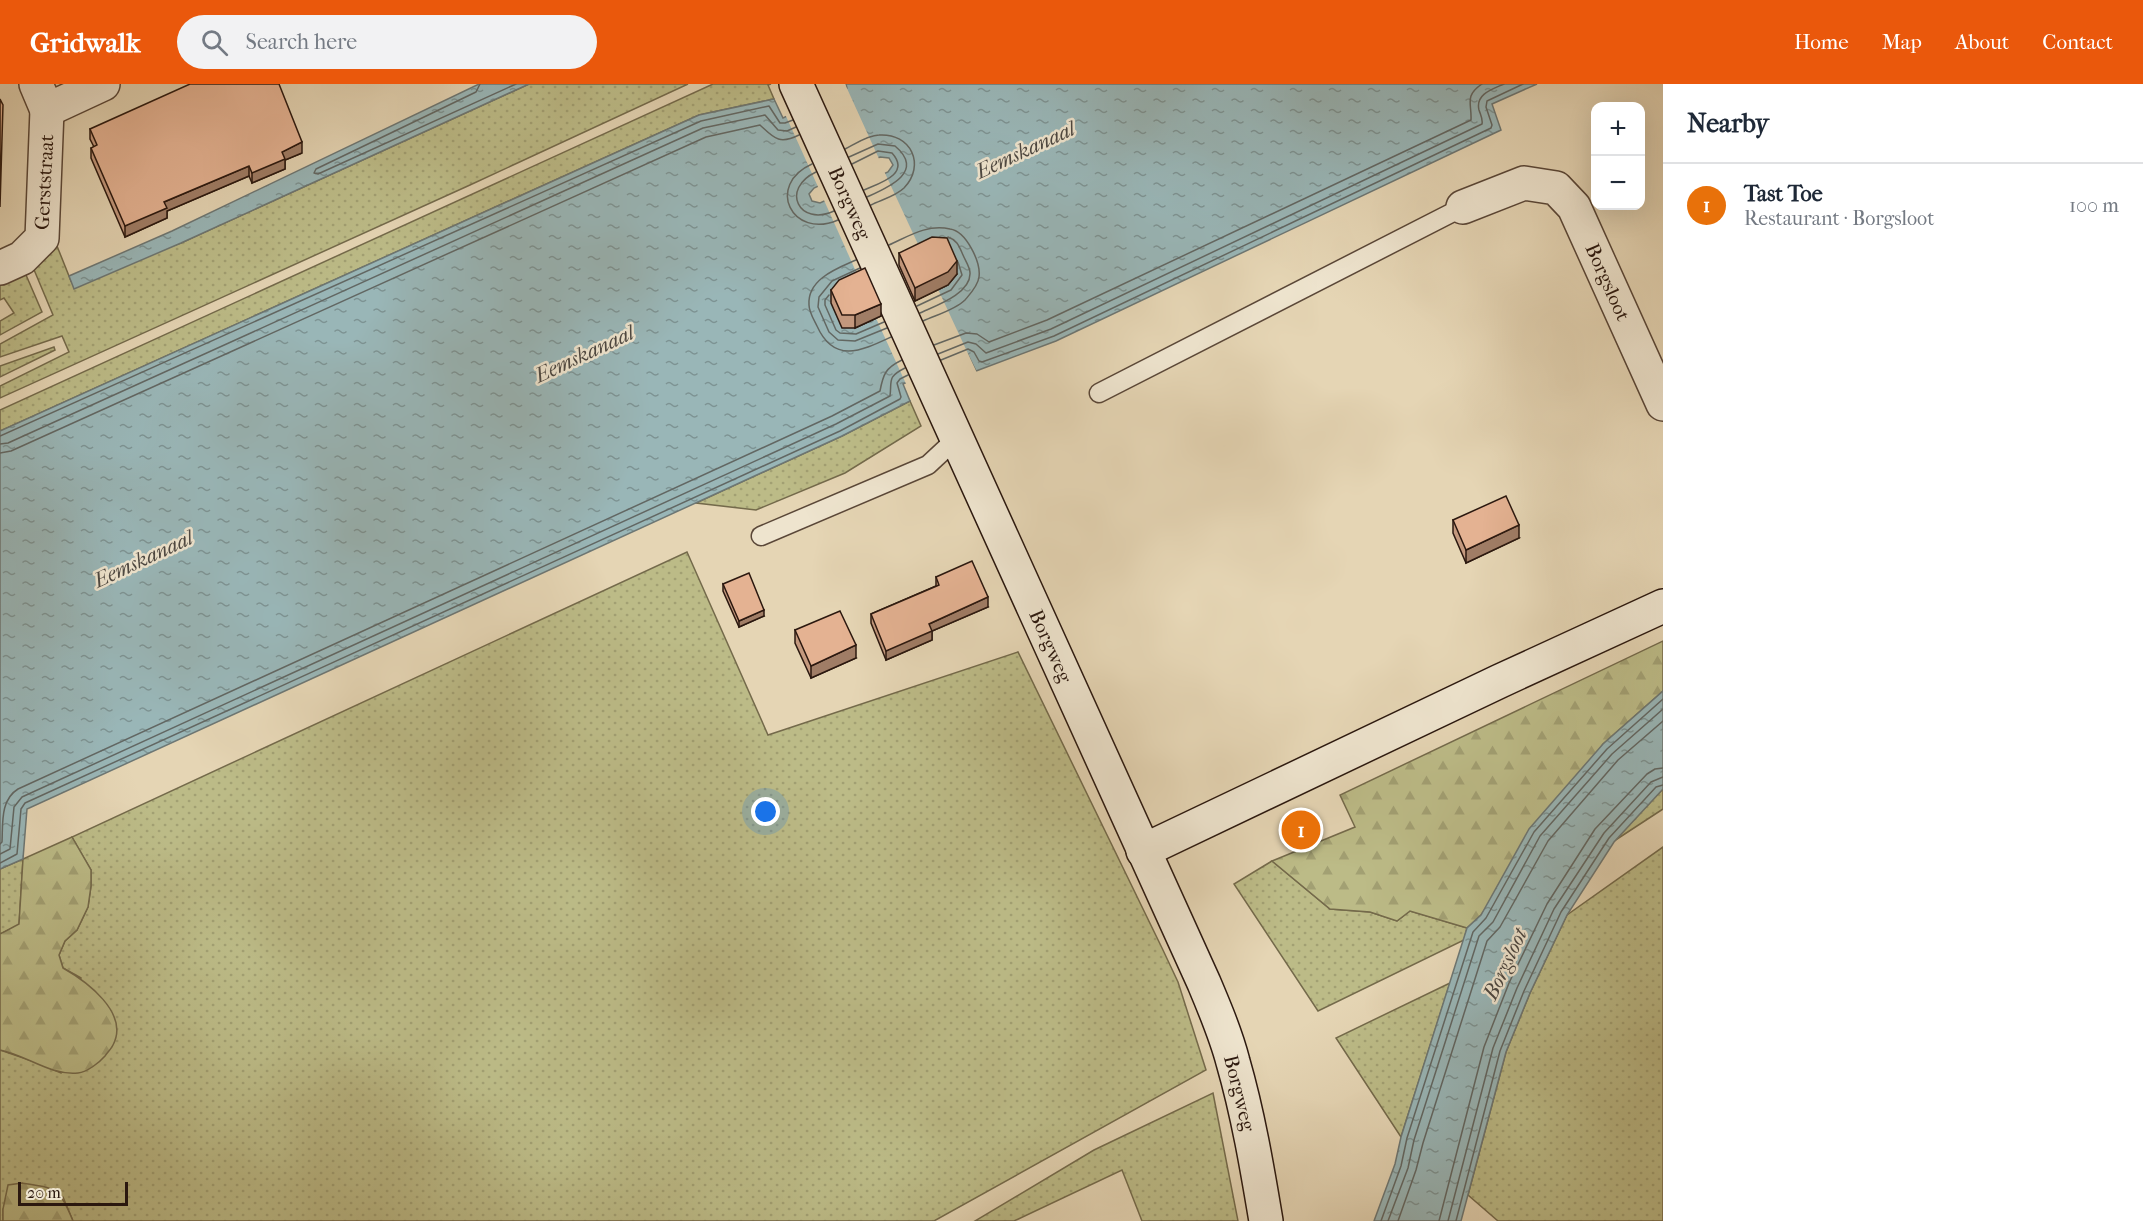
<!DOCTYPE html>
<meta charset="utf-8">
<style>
:root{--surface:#fff;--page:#f2f2f3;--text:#1f2937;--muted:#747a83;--line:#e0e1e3;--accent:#ea580c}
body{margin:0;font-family:"IM FELL French Canon",serif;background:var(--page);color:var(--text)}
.controls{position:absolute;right:18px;top:18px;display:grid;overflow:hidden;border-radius:12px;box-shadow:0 6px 24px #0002}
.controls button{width:54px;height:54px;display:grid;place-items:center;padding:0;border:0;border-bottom:2px solid var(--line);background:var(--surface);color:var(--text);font:30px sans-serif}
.scale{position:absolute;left:18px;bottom:15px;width:110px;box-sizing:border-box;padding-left:6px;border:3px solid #2b180f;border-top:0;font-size:16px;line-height:21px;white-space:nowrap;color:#2b180f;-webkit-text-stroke:4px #eee4ce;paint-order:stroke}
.you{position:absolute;left:766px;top:728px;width:21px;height:21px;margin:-15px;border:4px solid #fff;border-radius:50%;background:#1a73e8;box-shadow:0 0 0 9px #1a73e833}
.badge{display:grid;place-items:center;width:39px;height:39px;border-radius:50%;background:var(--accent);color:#fff;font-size:20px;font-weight:700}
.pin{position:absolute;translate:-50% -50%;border:3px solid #fff;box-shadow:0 2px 6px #0006}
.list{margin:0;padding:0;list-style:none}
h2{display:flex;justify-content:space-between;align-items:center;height:78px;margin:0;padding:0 24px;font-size:26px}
h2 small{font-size:20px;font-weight:400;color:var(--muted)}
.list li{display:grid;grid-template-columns:39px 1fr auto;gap:18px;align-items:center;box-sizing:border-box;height:84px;padding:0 24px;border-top:2px solid var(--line)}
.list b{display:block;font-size:22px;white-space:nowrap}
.list p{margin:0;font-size:20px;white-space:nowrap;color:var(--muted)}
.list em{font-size:20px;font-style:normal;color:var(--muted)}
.icon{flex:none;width:33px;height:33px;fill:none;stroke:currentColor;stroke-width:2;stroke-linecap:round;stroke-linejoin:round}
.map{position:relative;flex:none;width:1663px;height:1137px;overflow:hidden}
header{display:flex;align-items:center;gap:36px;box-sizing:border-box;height:84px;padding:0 30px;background:var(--accent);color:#fff}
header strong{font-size:28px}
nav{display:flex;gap:33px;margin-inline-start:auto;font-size:21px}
.search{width:420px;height:54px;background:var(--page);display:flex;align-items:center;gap:15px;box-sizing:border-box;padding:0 21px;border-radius:33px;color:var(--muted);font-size:22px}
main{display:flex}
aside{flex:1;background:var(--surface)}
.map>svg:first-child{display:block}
.grass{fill:url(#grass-dots);stroke:#746a4b;stroke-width:1.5}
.forest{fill:url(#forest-firs);stroke:#746a4b;stroke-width:1.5}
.water{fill:url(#water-ripples);stroke:#6d7774;stroke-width:1.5;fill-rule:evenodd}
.pier{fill:#e5d5b4}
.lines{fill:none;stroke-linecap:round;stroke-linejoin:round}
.shore{stroke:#626763;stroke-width:1.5}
.lane-casing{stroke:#5a4738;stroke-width:21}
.street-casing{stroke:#5a4738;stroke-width:36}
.secondary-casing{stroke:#2b180f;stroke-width:36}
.lane{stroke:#eee4ce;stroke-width:18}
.street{stroke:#eee4ce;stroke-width:33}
.secondary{stroke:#eee4ce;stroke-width:33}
.wall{fill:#c4997e;stroke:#2b180f;stroke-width:1.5}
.shaded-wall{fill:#a07d66;stroke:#2b180f;stroke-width:1.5}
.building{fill:#e4b292;stroke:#2b180f;stroke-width:1.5}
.labels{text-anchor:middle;stroke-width:5;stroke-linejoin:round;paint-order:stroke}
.street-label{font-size:20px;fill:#2b180f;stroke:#eee4ce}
.water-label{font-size:21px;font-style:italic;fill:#4c4741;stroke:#eee4ce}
</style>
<header>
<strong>Gridwalk</strong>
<div class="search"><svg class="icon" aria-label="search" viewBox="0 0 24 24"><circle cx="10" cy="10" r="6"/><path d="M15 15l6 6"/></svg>Search here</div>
<nav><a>Home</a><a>Map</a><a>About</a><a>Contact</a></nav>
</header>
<main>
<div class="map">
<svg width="1663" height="1137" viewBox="0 0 1663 1137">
<defs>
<pattern id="grass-dots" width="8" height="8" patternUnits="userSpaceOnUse" patternTransform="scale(1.5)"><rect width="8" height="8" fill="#bcbb87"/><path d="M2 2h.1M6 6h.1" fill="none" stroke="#a2a073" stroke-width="1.8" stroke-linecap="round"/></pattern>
<pattern id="forest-firs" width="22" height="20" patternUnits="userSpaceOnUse" patternTransform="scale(1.5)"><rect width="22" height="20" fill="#bcbb87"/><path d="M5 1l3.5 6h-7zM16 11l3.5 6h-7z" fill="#a2a073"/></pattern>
<pattern id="water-ripples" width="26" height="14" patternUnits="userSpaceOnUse" patternTransform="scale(1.5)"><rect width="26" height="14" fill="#99b6b7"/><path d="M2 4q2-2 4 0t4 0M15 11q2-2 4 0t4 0" fill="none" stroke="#7d9393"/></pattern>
</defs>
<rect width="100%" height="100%" fill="#e5d5b4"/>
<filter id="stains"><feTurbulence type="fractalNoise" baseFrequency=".00333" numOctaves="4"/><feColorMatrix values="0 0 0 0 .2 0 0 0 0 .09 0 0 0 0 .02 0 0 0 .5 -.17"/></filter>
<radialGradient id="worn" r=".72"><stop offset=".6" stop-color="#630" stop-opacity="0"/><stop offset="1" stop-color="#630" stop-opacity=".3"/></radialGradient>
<g class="grass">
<path d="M 529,0 L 688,0 L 470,101 L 0,314 L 0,302 L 69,268 L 62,252 L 0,273 L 0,260 L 53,231 L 32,181 L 51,159 L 57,162 L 71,197 L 181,159 Z"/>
<path d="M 713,0 L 771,0 L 768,1 L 774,15 L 699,31 L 0,347 L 0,326 Z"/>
<path d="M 23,184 L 42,228 L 0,251 L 0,237 L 14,229 L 4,214 L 0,216 L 0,195 Z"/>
<path d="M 54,263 L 55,266 L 0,293 L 0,282 Z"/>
<path d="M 910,317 L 921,342 L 845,389 L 756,426 L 696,419 L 842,352 Z"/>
<path d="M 687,468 L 768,651 L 1018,568 L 1162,864 L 1178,898 L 1206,986 L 934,1137 L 73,1137 L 63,1113 L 3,1125 L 3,1137 L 0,1137 L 0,966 L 35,978 L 61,989 L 81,894 L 63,884 L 59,871 L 65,857 L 77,846 L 88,823 L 91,802 L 91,786 L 72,753 Z"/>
<path d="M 1663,705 L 1663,725 L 1614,757 Z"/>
<path d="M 1663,763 L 1663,1137 L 1498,1137 L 1468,1111 L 1506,968 L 1530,909 L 1567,831 Z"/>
<path d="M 23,775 L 19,841 L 0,850 L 0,785 Z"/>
<path d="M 1272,777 L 1330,825 L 1370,828 L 1397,837 L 1410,827 L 1467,844 L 1464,856 L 1318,927 L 1234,800 Z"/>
<path d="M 1450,899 L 1401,1053 L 1336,954 Z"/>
<path d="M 1213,1009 L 1238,1137 L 1142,1137 L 1122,1086 L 1014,1137 L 975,1137 L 1094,1066 Z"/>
</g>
<g class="forest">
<path d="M 1663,557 L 1663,607 L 1603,660 L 1481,831 L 1467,844 L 1410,827 L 1397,837 L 1370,828 L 1330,825 L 1272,777 L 1355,743 L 1340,711 Z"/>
<path d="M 72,753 L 91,786 L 91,802 L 88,823 L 77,846 L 65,857 L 59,871 L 63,884 C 86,897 130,929 113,961 C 111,965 107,969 105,972 C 99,979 87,988 78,989 C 51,992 26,971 0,966 L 0,850 L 19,840 L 23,775 Z"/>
<path d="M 22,1099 C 57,1104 59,1104 73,1137 L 3,1137 L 3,1125 L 8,1101 Z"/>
</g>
<g class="water">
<path d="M 479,0 L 529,0 L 181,159 L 74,205 L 69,192 L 172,147 Z"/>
<path d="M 846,0 L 1537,0 L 1492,20 L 1501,46 L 1056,257 L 976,287 L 968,271 L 903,300 L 910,317 L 842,352 L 27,725 L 23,775 L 0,785 L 0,347 L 699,31 L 774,15 L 783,34 L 847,4 ZM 880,73 L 889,74 L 893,81 L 888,88 L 820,119 L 812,117 L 809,110 L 814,104 ZM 932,166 L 948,201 L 855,244 L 839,208 Z"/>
<path d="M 1663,607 L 1663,705 L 1614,758 L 1567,831 L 1530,909 L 1506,968 L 1461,1137 L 1374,1137 L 1395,1080 L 1401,1053 L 1467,844 L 1481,831 L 1529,745 L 1603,660 Z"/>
</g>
<g class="pier">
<path d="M 843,0 L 845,0 L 880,77 L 819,105 L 785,30 L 844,3 Z"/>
<path d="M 884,87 L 924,173 L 862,201 L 823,114 Z"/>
<path d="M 937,203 L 977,289 L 974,288 L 967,275 L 907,302 L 875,232 Z"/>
</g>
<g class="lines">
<g class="shore">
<path d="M 480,0 L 476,8 L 316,85 L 314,89 L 318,90 L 516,0"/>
<path d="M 845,65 C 855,60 868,51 879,51 C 911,49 926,81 904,104 C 896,112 881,116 871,121"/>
<path d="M 849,73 L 878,60 L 895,62 C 926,88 887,104 867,113"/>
<path d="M 812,80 C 765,101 792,156 838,136"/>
<path d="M 852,80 L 878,67 L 892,69 C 911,90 880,99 864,106"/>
<path d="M 816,88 C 780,105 799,143 834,127"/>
<path d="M 889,161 C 909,152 927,140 950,145 C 966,147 981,178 979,193 C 978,202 970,210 965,216 C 955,226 936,231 923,237"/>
<path d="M 856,176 C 838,184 807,195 809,221 C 809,228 814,236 817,242 C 834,280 861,267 891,253"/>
<path d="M 860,184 L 832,197 L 819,213 L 818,223 L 829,248 L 838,256 L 855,257 L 887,244"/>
<path d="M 829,211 L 825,216 L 825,221 L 836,246 L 840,249 L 856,250 L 884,238"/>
<path d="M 917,222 L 951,206 L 962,191 L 958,178"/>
<path d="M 920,229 C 935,222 971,210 970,189 C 970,183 965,176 963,171 C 959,162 957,156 948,153"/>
<path d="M 934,261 L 966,249 L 977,250 L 989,258 L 1047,236 L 1471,36 C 1472,20 1464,12 1482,0"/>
<path d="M 938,270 L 968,258 L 976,260 L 986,269 L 1051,245 L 1482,40 C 1483,35 1481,32 1479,26 C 1475,10 1493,5 1504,0"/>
<path d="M 941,276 L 968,265 L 974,268 L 979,277 L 982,278 L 1054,252 L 1491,44 L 1492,41 L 1486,23 L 1487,17 L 1523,0"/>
<path d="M 0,352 L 701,37 L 769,22 L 780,39 L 785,39 L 793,36"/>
<path d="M 0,360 L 8,359 L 703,44 L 765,31 L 778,46 L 787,47 L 796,43"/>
<path d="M 0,369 L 11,367 L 706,53 L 760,41 C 774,54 779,61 799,51"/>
<path d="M 0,760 L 2,758 C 3,740 0,716 18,705 L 832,332 L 880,307 C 883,291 885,284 902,276"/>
<path d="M 0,770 L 10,765 L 14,723 L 22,713 L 836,340 L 890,312 C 892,296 887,293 905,284"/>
<path d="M 0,779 L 17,770 L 21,725 L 25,719 L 840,347 L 900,315 L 901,313 L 897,299 L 900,295 L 908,291"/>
<path d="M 1381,1137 L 1401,1082 L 1407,1054 L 1473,848 L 1486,834 L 1534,748 L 1607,665 L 1663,615"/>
<path d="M 1388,1137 L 1408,1084 L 1414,1056 L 1479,852 L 1493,838 L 1540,752 L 1612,670 L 1663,625"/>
<path d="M 1398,1137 L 1416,1086 L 1423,1059 L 1487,857 L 1500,843 L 1548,757 L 1618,676 L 1663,637"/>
<path d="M 1439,1137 L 1484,963 L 1509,899 L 1547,820 L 1595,745 L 1647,690 L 1655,685 L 1663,684"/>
<path d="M 1448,1137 L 1493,964 L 1517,904 L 1554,825 L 1604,749 L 1651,698 L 1663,693"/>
<path d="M 1456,1137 L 1500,967 L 1524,907 L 1561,828 L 1609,754 L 1656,703 L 1663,701"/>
</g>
<g class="lane-casing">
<g id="lane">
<path d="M 1099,309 L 1463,123"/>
<path d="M 761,452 L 928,381 L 957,354"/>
</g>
</g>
<g class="street-casing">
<g id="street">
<path d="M 36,0 L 47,26 L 103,0"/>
<path d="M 1463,123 L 1524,99 L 1556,104 L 1574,123 L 1663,320"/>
<path d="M 0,184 L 22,174 L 42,154 L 47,26"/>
</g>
</g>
<g class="secondary-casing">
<g id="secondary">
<path d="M 796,0 L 1204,899 C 1215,925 1226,951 1233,978 C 1248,1030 1257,1083 1266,1137"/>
<path d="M 1143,767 L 1500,597 L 1663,522"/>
</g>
</g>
<use href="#lane" class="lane"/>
<use href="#street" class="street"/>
<use href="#secondary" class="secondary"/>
</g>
<g class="wall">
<path d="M 90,45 L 302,69 L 285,76 L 285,85 L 252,99 L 249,92 L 167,127 L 167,134 L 125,153 L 91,74 L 91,64 L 94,63 L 90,55 Z"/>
<path d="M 899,169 L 957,190 L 948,201 L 915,217 L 899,181 Z"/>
<path d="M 831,206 L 881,232 L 855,244 L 842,244 L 831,219 Z"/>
<path d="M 1453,436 L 1519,454 L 1466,479 L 1453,449 Z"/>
<path d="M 936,493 L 988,523 L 932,547 L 932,556 L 886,576 L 871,539 L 871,530 L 936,502 Z"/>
<path d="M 723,500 L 764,532 L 739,543 L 723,507 Z"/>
<path d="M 795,546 L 856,574 L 811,594 L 795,559 Z"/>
</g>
<g class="shaded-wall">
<path d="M 302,58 L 302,69 L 285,76 L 285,85 L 252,99 L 252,89 L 282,68 Z"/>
<path d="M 249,82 L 249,92 L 167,127 L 167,134 L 125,153 L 125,142 L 164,118 Z"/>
<path d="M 957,177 L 957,190 L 948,201 L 915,217 L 915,204 Z"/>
<path d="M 881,220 L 881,232 L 855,244 L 855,231 Z"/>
<path d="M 1519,441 L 1519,454 L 1466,479 L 1466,466 Z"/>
<path d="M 988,513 L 988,523 L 932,547 L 932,556 L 886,576 L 886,567 L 929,540 Z"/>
<path d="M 764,526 L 764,532 L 739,543 L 739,537 Z"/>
<path d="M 856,561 L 856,574 L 811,594 L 811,582 Z"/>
</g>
<g class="building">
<path d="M 190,0 L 279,0 L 302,58 L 282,68 L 285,75 L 252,89 L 249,82 L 164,118 L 167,124 L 125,142 L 91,64 L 97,61 L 90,45 Z"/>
<path d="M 0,15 L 3,21 L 0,123 Z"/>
<path d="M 932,153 L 947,154 L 957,177 L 948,188 L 915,204 L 899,169 Z"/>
<path d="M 865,184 L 881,220 L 855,231 L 842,231 L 831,206 L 839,196 Z"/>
<path d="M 1506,412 L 1519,441 L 1466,466 L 1453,436 Z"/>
<path d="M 972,477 L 988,513 L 929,540 L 932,547 L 886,567 L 871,530 L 939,501 L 936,493 Z"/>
<path d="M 749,489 L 764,526 L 739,537 L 723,500 Z"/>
<path d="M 840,527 L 856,561 L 811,582 L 795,546 Z"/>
</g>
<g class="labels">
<g class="street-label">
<text transform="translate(44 98) rotate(-87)" y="7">Gerststraat</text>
<text transform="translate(850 119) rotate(66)" y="7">Borgweg</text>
<text transform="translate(1608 198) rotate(66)" y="7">Borgsloot</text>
<text transform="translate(1051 562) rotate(66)" y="7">Borgweg</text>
<text transform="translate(1240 1009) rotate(76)" y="7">Borgweg</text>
</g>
<g class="water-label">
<text transform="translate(1025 66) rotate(-25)" y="7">Eemskanaal</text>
<text transform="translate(584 270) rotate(-25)" y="7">Eemskanaal</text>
<text transform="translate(143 475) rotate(-25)" y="7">Eemskanaal</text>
<text transform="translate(1505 880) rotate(-65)" y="7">Borgsloot</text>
</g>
</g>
<rect width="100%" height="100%" filter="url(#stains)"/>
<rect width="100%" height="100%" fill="url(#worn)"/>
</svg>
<div class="controls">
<button>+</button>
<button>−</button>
</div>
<div class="scale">20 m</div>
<div class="you"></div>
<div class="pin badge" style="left:1301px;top:746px;background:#e8710a">1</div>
</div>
<aside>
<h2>Nearby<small></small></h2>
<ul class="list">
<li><span class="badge" style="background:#e8710a">1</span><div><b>Tast Toe</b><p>Restaurant · Borgsloot</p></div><em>100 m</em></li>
</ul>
</aside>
</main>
